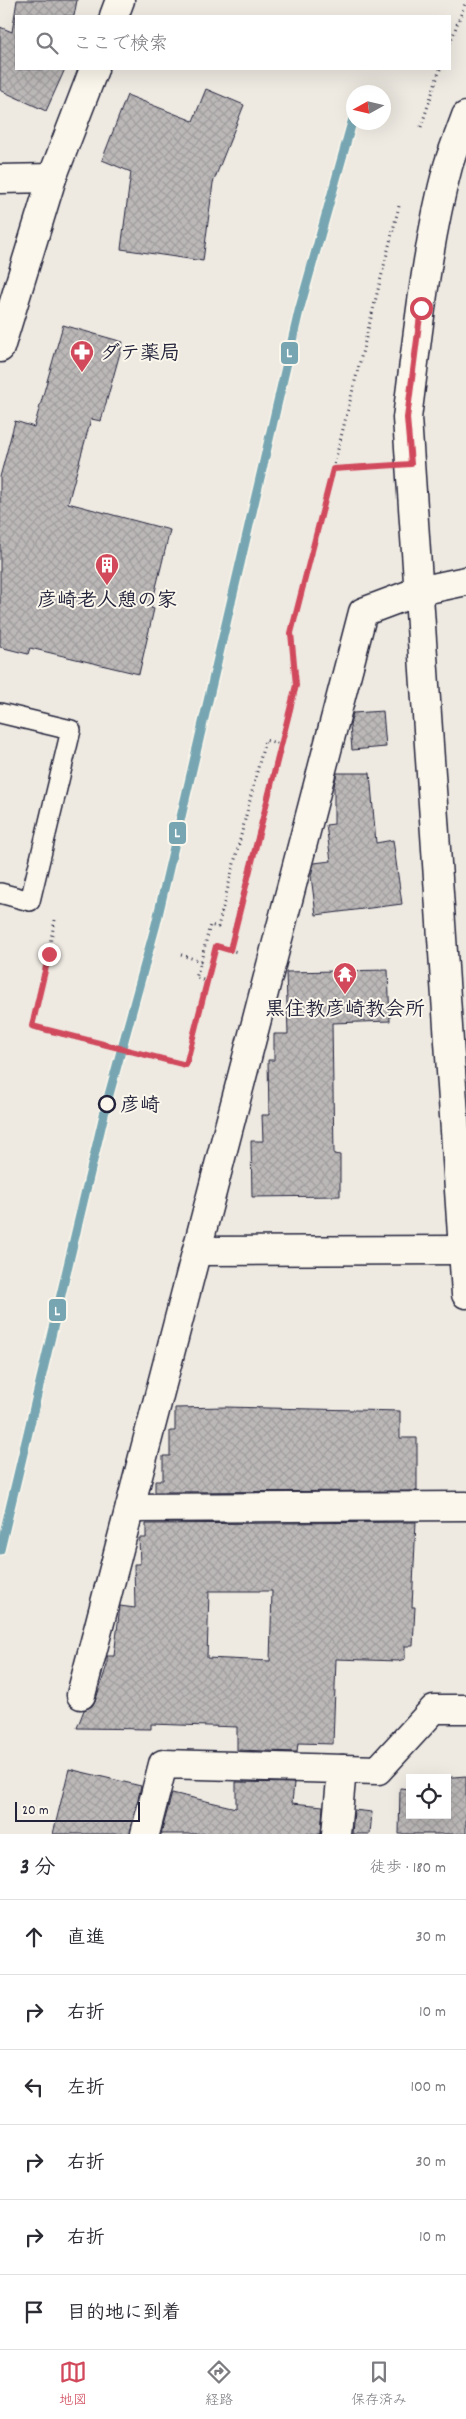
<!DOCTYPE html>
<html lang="ja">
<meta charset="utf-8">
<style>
:root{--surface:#fff;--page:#f7f7f7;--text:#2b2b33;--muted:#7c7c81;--line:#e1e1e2;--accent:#d1495b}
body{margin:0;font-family:Dekko,"Klee One",sans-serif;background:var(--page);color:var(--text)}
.controls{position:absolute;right:15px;bottom:15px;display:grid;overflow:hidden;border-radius:0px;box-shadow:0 5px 20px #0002}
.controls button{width:45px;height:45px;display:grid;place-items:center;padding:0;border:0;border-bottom:1px solid var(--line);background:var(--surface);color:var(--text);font:25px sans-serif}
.compass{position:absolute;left:346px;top:85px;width:45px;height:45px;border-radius:50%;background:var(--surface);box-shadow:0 5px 20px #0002;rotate:262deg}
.scale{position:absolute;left:15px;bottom:12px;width:125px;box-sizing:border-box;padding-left:5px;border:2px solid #22223b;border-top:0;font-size:14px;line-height:18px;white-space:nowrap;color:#22223b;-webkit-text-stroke:4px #fbf7ec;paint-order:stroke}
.stop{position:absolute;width:15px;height:15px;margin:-11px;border:4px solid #d1495b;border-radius:50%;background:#fff}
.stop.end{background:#d1495b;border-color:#fff;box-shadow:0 1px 5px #0008}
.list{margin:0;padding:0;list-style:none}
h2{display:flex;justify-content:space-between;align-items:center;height:65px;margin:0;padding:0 20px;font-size:21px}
h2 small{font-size:16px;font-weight:400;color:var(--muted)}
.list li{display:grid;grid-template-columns:32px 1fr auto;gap:15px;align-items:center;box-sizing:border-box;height:75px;padding:0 20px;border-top:1px solid var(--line)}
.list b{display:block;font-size:19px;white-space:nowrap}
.list em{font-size:16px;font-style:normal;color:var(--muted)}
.icon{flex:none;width:28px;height:28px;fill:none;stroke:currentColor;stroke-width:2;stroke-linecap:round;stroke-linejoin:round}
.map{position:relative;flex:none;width:466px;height:1834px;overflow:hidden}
.search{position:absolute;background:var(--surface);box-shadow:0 5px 20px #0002;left:15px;right:15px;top:15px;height:55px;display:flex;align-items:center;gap:12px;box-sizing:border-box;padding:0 18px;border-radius:0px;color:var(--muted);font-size:19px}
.sheet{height:515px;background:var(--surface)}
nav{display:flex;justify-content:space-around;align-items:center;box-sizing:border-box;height:70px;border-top:1px solid var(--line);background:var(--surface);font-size:14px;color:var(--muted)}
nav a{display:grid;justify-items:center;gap:2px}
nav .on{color:var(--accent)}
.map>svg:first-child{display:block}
.building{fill:url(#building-cross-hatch);stroke:#22223b;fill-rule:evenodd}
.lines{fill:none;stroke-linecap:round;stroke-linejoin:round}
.service-casing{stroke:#22223b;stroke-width:22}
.minor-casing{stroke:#22223b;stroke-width:31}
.tertiary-casing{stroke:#22223b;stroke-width:31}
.path{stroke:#22223b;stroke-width:3;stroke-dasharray:1 4;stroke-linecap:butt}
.service{stroke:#fbf7ec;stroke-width:19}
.minor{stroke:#fbf7ec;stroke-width:28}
.tertiary{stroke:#fbf7ec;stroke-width:28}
.rail-1-casing{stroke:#fbf7ec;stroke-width:12}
.rail-1{stroke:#77a6b2;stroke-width:9}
.route{stroke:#d1495b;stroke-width:6}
.stop-dot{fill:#fbf7ec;stroke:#22223b;stroke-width:2.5}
.labels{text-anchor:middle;stroke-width:4;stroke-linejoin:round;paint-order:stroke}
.poi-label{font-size:20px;font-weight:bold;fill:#22223b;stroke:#fbf7ec}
.stop-label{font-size:20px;font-weight:bold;fill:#22223b;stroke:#fbf7ec;text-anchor:start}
.line-badge{stroke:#fbf7ec;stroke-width:2}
.badge-label{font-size:14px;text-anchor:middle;font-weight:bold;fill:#fff}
</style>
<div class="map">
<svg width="466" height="1834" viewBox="0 0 466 1834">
<defs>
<pattern id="building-cross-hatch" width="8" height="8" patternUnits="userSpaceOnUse" patternTransform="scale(1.25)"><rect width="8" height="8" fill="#bcb8b8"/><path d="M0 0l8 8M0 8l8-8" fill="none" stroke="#a19e9f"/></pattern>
</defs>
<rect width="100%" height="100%" fill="#eeeae2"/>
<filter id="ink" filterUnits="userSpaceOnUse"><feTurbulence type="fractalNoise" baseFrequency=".02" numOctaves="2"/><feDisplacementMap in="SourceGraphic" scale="10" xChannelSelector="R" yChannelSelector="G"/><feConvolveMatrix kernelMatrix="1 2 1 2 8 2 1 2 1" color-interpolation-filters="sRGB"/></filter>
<g filter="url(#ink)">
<g class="building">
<path d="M 17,0 L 77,0 L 74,16 L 16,16 L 16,69 L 65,69 L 46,111 L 0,90 L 0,27 L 12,32 Z"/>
<path d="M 206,89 L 244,105 L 213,183 L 203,261 L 121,249 L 131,172 L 102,160 L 127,95 L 193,121 Z"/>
<path d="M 63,325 L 123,342 L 101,421 L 91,419 L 68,503 L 170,530 L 151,608 L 154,609 L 139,674 L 30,648 L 28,654 L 0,647 L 0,477 L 15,421 L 34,427 Z"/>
<path d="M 383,711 L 386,747 L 352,750 L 350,725 L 353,713 Z"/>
<path d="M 337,773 L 370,773 L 376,843 L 393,840 L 402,904 L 316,915 L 311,876 L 314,863 L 331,861 L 326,825 L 334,824 L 334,786 Z"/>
<path d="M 388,970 L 390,1021 L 332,1023 L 334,1154 L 340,1155 L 340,1196 L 252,1197 L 251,1141 L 263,1141 L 262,1115 L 269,1115 L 268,1060 L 274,1060 L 274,1034 L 288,1034 L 286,972 Z"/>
<path d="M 225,1407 L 400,1411 L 400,1438 L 417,1438 L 417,1491 L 155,1492 L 155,1480 L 163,1480 L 163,1456 L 170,1456 L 170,1431 L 175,1431 L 175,1408 Z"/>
<path d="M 416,1522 L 412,1607 L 415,1607 L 413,1646 L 405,1646 L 405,1659 L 398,1661 L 336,1659 L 333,1744 L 298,1743 L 297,1752 L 237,1750 L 237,1727 L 151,1724 L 151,1729 L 77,1728 L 84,1710 L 92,1706 L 96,1699 L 107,1665 L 107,1656 L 114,1656 L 120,1606 L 135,1608 L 134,1564 L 140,1564 L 139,1538 L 146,1538 L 146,1524 ZM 209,1591 L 272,1591 L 270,1661 L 207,1658 Z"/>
<path d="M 69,1769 L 141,1786 L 130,1834 L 53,1834 Z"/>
<path d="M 466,1776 L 466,1834 L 399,1834 L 400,1788 L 410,1789 L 410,1815 L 447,1815 L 447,1778 L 441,1778 Z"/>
<path d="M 236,1782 L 294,1783 L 292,1803 L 323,1806 L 321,1834 L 161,1834 L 172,1793 L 236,1808 Z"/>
<path d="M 354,1810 L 372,1812 L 370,1834 L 352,1834 Z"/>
</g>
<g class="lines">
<g class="service-casing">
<path id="service" d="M 0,713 L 71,730 L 30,901 L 0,893"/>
</g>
<g class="minor-casing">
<g id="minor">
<path d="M 114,16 L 120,0"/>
<path d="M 466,116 C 460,133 453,149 448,166 C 426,248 418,334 407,418 L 466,1294"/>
<path d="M 0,179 L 52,178 L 94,69"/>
<path d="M 197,1251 L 463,1250"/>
<path d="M 130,1508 L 466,1506"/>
<path d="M 81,1695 L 363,612 L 419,591 L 466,581"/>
<path d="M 145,1834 L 163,1764 L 378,1770 L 434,1709 L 466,1709"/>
<path d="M 336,1834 L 342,1769"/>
</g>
</g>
<g class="tertiary-casing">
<path id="tertiary" d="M 0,348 L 52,178"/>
</g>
<g class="path">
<path d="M 450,43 L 466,1"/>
<path d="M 421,127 L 440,69"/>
<path d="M 333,469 L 399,206"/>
<path d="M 281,744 L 297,685 L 291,633 L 333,469 L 375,466"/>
<path d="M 55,920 L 32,1027 L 186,1065 L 216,946 L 237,952"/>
<path d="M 181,955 L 201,961 L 196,978 L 207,981"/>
<path d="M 201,961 L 210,925 L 218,927 L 265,740 L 281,744 L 229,950"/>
</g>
<use href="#service" class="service"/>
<use href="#minor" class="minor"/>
<use href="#tertiary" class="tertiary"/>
<g class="rail-1-casing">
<path id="rail-1" d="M 0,1550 L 107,1102 L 156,924 L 299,311 L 354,115"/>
</g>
<use href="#rail-1" class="rail-1"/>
</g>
</g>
<g class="lines" filter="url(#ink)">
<path class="route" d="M 49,954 L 32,1026 L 186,1065 L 216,946 L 230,950 L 296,685 L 291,633 L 333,469 L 411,464 L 407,418 L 421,308"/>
</g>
<defs>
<g id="pharmacy-pin" transform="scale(1.25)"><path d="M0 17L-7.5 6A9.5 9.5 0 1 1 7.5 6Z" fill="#d1495b" stroke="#fbf7ec"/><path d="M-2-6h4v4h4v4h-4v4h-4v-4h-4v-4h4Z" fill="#fff"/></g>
<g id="building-pin" transform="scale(1.25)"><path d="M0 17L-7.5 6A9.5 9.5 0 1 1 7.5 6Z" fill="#d1495b" stroke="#fbf7ec"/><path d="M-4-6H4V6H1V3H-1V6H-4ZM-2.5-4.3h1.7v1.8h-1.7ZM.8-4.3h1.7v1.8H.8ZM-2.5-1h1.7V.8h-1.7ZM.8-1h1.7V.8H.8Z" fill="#fff"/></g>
<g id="temple-pin" transform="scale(1.25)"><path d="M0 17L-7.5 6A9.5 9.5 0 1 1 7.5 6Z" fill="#d1495b" stroke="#fbf7ec"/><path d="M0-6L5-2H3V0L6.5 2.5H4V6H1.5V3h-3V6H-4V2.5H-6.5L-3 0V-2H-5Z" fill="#fff"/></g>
</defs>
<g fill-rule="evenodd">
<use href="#pharmacy-pin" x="82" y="352"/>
<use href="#building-pin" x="107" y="565"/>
<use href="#temple-pin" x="345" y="974"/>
</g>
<circle class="stop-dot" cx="107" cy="1104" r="8"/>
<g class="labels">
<g class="poi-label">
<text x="100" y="359" text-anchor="start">ダテ薬局</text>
<text x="107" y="606">彦崎老人憩の家</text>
<text x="345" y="1015">黒住教彦崎教会所</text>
</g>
<g class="stop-label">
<text x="120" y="1111">彦崎</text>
</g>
</g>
<g class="line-badge">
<rect x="280" y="341" width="19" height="24" rx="5" fill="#77a6b2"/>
<rect x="168" y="821" width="19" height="24" rx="5" fill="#77a6b2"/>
<rect x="48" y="1298" width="19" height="24" rx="5" fill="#77a6b2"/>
</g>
<g class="badge-label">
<text x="289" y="357">L</text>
<text x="177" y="837">L</text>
<text x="57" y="1315">L</text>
</g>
</svg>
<div class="controls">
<button><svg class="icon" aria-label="locate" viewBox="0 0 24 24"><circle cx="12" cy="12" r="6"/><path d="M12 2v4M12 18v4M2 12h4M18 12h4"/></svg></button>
</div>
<svg class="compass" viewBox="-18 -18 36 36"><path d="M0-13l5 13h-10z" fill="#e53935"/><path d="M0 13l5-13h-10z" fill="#7c7c81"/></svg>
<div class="scale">20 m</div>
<div class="stop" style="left:421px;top:308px"></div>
<div class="stop end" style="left:49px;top:954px"></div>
<div class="search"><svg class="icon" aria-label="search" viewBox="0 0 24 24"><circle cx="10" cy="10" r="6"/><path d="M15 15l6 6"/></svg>ここで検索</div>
</div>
<section class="sheet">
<h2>3 分<small>徒歩 · 180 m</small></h2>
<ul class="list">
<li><svg class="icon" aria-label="ahead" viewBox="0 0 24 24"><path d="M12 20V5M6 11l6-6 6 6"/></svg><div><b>直進</b></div><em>30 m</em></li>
<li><svg class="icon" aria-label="right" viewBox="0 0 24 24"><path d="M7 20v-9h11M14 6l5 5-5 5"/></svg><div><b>右折</b></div><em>10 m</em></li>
<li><svg class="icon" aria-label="left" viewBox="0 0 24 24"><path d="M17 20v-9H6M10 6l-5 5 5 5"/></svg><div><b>左折</b></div><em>100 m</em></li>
<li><svg class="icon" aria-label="right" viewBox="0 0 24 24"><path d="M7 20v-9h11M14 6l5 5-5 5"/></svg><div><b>右折</b></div><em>30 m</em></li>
<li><svg class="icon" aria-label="right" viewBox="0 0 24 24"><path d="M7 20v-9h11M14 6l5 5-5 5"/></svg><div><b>右折</b></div><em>10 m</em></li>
<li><svg class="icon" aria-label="arrive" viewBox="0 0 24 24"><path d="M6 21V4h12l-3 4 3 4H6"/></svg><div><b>目的地に到着</b></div></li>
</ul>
</section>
<nav>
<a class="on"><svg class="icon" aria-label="map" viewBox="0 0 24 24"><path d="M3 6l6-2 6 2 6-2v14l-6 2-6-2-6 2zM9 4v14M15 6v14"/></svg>地図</a>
<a><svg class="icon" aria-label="directions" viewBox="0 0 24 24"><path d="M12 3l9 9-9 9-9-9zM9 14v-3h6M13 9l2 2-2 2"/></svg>経路</a>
<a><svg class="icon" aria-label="saved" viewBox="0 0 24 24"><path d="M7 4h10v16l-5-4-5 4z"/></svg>保存済み</a>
</nav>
